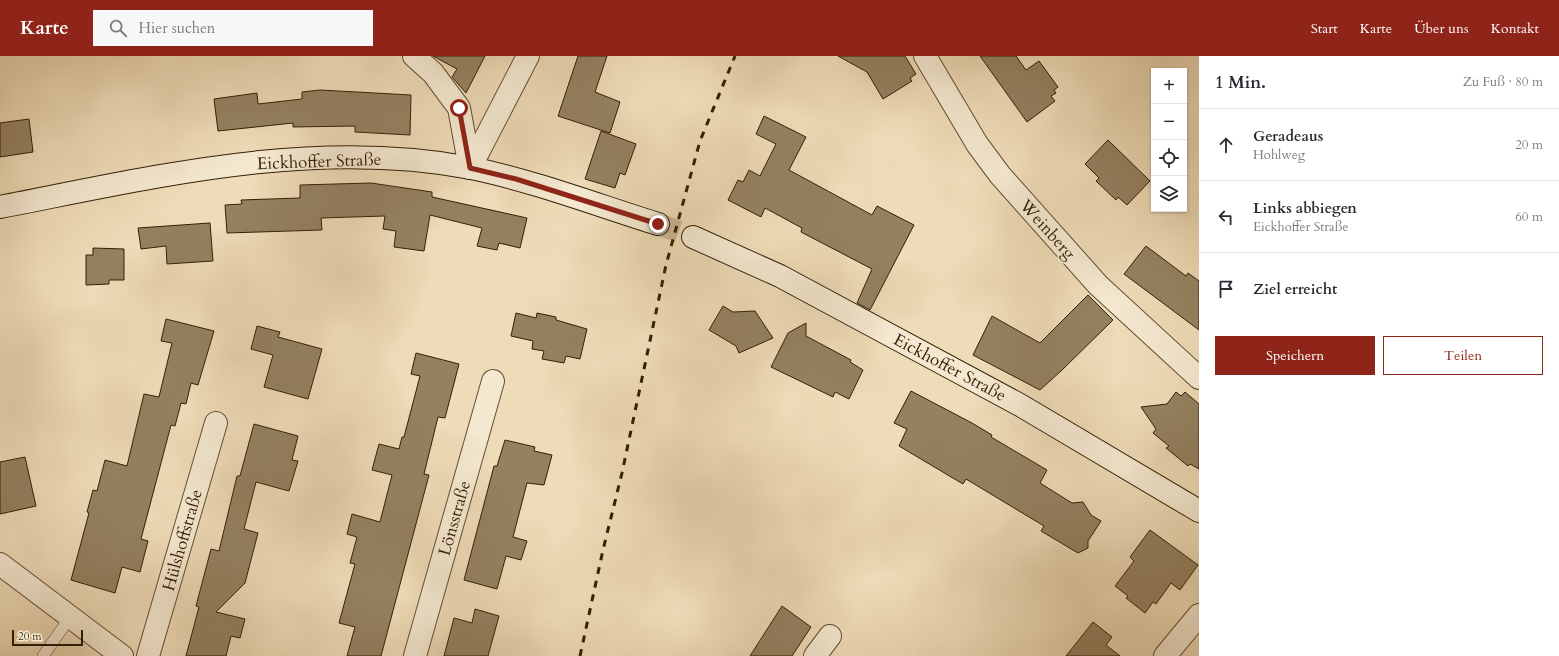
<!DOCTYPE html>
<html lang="de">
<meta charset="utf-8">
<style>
:root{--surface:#fff;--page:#f7f7f7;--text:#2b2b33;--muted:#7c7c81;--line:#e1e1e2;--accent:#8f2418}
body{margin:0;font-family:Cardo,serif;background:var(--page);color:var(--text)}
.controls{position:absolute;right:12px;top:12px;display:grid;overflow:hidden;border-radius:0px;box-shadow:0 1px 3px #0004}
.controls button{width:36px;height:36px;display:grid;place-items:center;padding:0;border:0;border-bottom:1px solid var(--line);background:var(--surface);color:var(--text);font:20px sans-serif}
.scale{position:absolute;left:12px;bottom:10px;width:71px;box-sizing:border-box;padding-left:4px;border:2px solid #331f04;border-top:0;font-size:11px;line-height:14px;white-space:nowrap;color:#331f04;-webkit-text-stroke:3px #f4e8d0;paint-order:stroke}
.stop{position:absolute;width:12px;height:12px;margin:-9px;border:3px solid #8f2418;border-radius:50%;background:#fff}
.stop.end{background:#8f2418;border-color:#fff;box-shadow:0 1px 4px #0008}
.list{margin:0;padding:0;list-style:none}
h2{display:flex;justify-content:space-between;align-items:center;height:52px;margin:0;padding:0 16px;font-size:17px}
h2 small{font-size:13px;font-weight:400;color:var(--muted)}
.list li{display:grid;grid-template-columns:26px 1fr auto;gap:12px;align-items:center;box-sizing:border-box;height:72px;padding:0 16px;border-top:1px solid var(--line)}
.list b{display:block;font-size:15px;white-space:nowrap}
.list p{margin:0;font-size:13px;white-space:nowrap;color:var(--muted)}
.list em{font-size:13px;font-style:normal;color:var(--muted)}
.actions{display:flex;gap:8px;padding:12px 16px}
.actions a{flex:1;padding:9px 0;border:1px solid var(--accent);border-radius:0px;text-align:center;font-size:14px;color:var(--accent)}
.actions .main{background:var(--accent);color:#fff}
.icon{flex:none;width:22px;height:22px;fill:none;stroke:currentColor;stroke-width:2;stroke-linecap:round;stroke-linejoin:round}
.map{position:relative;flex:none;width:1199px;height:600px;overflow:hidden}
header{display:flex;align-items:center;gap:24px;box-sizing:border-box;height:56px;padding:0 20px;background:var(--accent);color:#fff}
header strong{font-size:19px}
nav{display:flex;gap:22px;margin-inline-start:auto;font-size:14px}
.search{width:280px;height:36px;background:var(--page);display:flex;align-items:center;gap:10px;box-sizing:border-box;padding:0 14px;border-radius:0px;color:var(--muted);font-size:15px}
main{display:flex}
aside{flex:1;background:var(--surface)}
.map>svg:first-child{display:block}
.building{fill:#948161;stroke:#331f04}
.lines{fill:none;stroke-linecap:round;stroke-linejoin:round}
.secondary-tunnel{stroke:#c9b593;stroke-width:22;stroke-dasharray:22 11;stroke-linecap:butt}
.service-casing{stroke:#624e31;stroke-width:12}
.minor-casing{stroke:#624e31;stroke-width:24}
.secondary-casing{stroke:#331f04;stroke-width:24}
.service{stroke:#f4e8d0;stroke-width:11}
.minor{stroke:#f4e8d0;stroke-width:22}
.secondary{stroke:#f4e8d0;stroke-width:22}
.rail{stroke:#331f04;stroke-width:3;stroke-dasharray:7 7;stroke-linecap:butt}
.route{stroke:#8f2418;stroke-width:5}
.labels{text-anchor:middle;stroke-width:3.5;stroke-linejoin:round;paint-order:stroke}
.street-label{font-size:17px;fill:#331f04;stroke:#f4e8d0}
</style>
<header>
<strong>Karte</strong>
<div class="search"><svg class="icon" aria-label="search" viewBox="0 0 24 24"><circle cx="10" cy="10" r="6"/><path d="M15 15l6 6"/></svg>Hier suchen</div>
<nav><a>Start</a><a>Karte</a><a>Über uns</a><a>Kontakt</a></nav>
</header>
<main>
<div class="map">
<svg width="1199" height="600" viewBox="0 0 1199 600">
<rect width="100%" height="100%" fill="#eedbb7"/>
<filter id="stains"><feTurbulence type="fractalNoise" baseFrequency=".005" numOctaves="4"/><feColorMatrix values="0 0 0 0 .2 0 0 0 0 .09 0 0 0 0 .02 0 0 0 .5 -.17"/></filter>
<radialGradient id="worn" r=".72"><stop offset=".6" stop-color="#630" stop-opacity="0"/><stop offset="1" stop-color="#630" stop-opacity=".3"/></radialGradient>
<g class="building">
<path d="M 433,0 L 485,0 L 466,37 L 452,21 L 457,13 Z"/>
<path d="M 578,0 L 607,0 L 595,36 L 620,46 L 610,77 L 558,60 Z"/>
<path d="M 838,0 L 905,0 L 916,18 L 910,22 L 912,25 L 883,43 L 867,16 Z"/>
<path d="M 980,0 L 1016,0 L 1026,14 L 1039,5 L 1058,31 L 1054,34 L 1056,37 L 1051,40 L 1055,45 L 1027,66 Z"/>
<path d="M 320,34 L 411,39 L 410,79 L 355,76 L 355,70 L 293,71 L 293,67 L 218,75 L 214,43 L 257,37 L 258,48 L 302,43 L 302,36 Z"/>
<path d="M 764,60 L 806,81 L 789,114 L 872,159 L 877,150 L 914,169 L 870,254 L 857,247 L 872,213 L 801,176 L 802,172 L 765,152 L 761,161 L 728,144 L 738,124 L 743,126 L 749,114 L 760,120 L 776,88 L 756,78 Z"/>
<path d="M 29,63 L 33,96 L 0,101 L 0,67 Z"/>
<path d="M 601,75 L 636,88 L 625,119 L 620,117 L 615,132 L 585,123 Z"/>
<path d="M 1108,84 L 1150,125 L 1127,149 L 1118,141 L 1116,144 L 1096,125 L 1099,122 L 1085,108 Z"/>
<path d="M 371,127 L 432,136 L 432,141 L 527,162 L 520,192 L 499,187 L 497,194 L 477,190 L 482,172 L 430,159 L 424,195 L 394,191 L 396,175 L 383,173 L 385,160 L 321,162 L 322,174 L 227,177 L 225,149 L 242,148 L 241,144 L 300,142 L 300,129 Z"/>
<path d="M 210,167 L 213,205 L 167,208 L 166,190 L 141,193 L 138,172 Z"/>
<path d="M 1146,190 L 1186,220 L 1188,217 L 1199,225 L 1199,274 L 1124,218 Z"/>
<path d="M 93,192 L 124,193 L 124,224 L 109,224 L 109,228 L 86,229 L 86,199 L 93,199 Z"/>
<path d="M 1088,239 L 1113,264 L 1062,314 L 1040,334 L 973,299 L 992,260 L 1040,287 Z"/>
<path d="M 723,250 L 733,256 L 755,255 L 773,282 L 739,297 L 736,290 L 709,274 Z"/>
<path d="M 516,257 L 536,262 L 537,257 L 556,261 L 556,264 L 587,273 L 580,303 L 566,300 L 564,307 L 542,303 L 544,295 L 532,293 L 533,285 L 511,280 Z"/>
<path d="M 166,263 L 214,275 L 198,329 L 191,327 L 186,348 L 181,347 L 175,370 L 171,369 L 141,483 L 148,485 L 140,516 L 122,511 L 115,537 L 71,524 L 89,457 L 87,456 L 93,434 L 97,435 L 105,404 L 127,410 L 144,338 L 159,341 L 172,287 L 161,285 Z"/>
<path d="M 806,267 L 806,280 L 851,304 L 850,306 L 863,314 L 849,343 L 835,336 L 833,341 L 771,311 L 788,277 Z"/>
<path d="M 257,270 L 280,276 L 278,281 L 322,293 L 308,343 L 264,331 L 273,299 L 251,293 Z"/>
<path d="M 416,297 L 459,308 L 445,362 L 438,361 L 424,418 L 429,419 L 381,600 L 347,600 L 355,571 L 339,567 L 355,508 L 350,507 L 357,481 L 347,478 L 352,458 L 380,466 L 392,419 L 372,414 L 379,388 L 399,393 L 402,381 L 404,381 L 420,320 L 411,318 Z"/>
<path d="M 911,335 L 972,367 L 992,379 L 991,381 L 1047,414 L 1040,427 L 1072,447 L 1083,446 L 1091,459 L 1101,465 L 1088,485 L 1088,492 L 1078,497 L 1041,475 L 1044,470 L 966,423 L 963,428 L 899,390 L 907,373 L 894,367 Z"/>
<path d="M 1176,336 L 1181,340 L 1185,336 L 1199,348 L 1199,413 L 1190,408 L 1188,410 L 1166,392 L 1169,390 L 1153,377 L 1156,373 L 1141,351 L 1167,348 Z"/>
<path d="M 254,368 L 298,380 L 292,404 L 298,405 L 289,435 L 256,426 L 244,473 L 258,477 L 245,527 L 216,556 L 245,563 L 240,582 L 231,580 L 226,600 L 186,600 L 199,551 L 196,550 L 211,493 L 219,495 L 237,420 L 240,420 Z"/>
<path d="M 505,384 L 535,391 L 534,395 L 552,399 L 544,429 L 527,427 L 513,481 L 527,485 L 521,504 L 506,500 L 497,533 L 464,524 L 494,410 L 497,410 Z"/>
<path d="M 25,401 L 36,450 L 0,458 L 0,406 Z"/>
<path d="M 1150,474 L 1198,509 L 1180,534 L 1171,527 L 1156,548 L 1153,546 L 1145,557 L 1126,542 L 1128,540 L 1115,530 L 1134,505 L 1130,501 Z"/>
<path d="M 782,550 L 811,571 L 792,600 L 750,600 Z"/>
<path d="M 475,553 L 499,560 L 488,600 L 444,600 L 454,562 L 472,567 Z"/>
<path d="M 1093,566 L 1112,581 L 1106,589 L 1120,600 L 1066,600 Z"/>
</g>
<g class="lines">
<path class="secondary-tunnel" d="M 658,168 L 693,181"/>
<g class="service-casing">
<path id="service" d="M 43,600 L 71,560"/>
</g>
<g class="minor-casing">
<g id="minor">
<path d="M 414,0 L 433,17 L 459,52 L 470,112"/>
<path d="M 925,0 L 977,88 L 1000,119 L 1098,229 L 1199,322"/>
<path d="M 470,112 L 528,0"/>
<path d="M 0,508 L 122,600"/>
<path d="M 148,600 L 216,367"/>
<path d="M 415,600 L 493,325"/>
<path d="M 815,600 L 830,580"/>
<path d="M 1165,600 L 1199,559"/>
</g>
</g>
<g class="secondary-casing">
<g id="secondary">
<path d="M 0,151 C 155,121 312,82 471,112 C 534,125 597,149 658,168"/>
<path d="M 693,181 L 780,220 L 1020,349 L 1199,455"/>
</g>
</g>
<use href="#service" class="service"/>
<use href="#minor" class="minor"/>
<use href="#secondary" class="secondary"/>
<path class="rail" d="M 580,600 L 603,494 L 622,417 L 666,209 L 700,85 L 735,0"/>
</g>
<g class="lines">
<path class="route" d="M 459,52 L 470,112 L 516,123 L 658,168"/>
</g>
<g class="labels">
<g class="street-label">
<text transform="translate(319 105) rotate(-2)" y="6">Eickhoffer Straße</text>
<text transform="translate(1048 173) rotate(48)" y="6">Weinberg</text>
<text transform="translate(950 311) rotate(28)" y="6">Eickhoffer Straße</text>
<text transform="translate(454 462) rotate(-74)" y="6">Lönsstraße</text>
<text transform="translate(182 484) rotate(-74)" y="6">Hülshoffstraße</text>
</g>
</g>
<rect width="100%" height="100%" filter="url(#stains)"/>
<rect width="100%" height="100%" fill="url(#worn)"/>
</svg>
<div class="controls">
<button>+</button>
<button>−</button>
<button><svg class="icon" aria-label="locate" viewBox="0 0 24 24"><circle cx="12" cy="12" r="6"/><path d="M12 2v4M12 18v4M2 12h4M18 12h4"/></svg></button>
<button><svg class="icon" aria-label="layers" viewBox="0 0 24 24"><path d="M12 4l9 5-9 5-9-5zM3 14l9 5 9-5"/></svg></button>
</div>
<div class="scale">20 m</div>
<div class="stop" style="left:459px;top:52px"></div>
<div class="stop end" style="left:658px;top:168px"></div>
</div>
<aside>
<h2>1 Min.<small>Zu Fuß · 80 m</small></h2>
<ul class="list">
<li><svg class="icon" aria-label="ahead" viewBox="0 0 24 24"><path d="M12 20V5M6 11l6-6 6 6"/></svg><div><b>Geradeaus</b><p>Hohlweg</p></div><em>20 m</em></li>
<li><svg class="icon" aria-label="left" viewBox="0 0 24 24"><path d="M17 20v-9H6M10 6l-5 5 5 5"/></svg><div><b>Links abbiegen</b><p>Eickhoffer Straße</p></div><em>60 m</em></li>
<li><svg class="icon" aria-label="arrive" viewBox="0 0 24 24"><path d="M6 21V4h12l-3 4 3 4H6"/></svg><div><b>Ziel erreicht</b></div></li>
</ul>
<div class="actions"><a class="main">Speichern</a><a>Teilen</a></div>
</aside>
</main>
